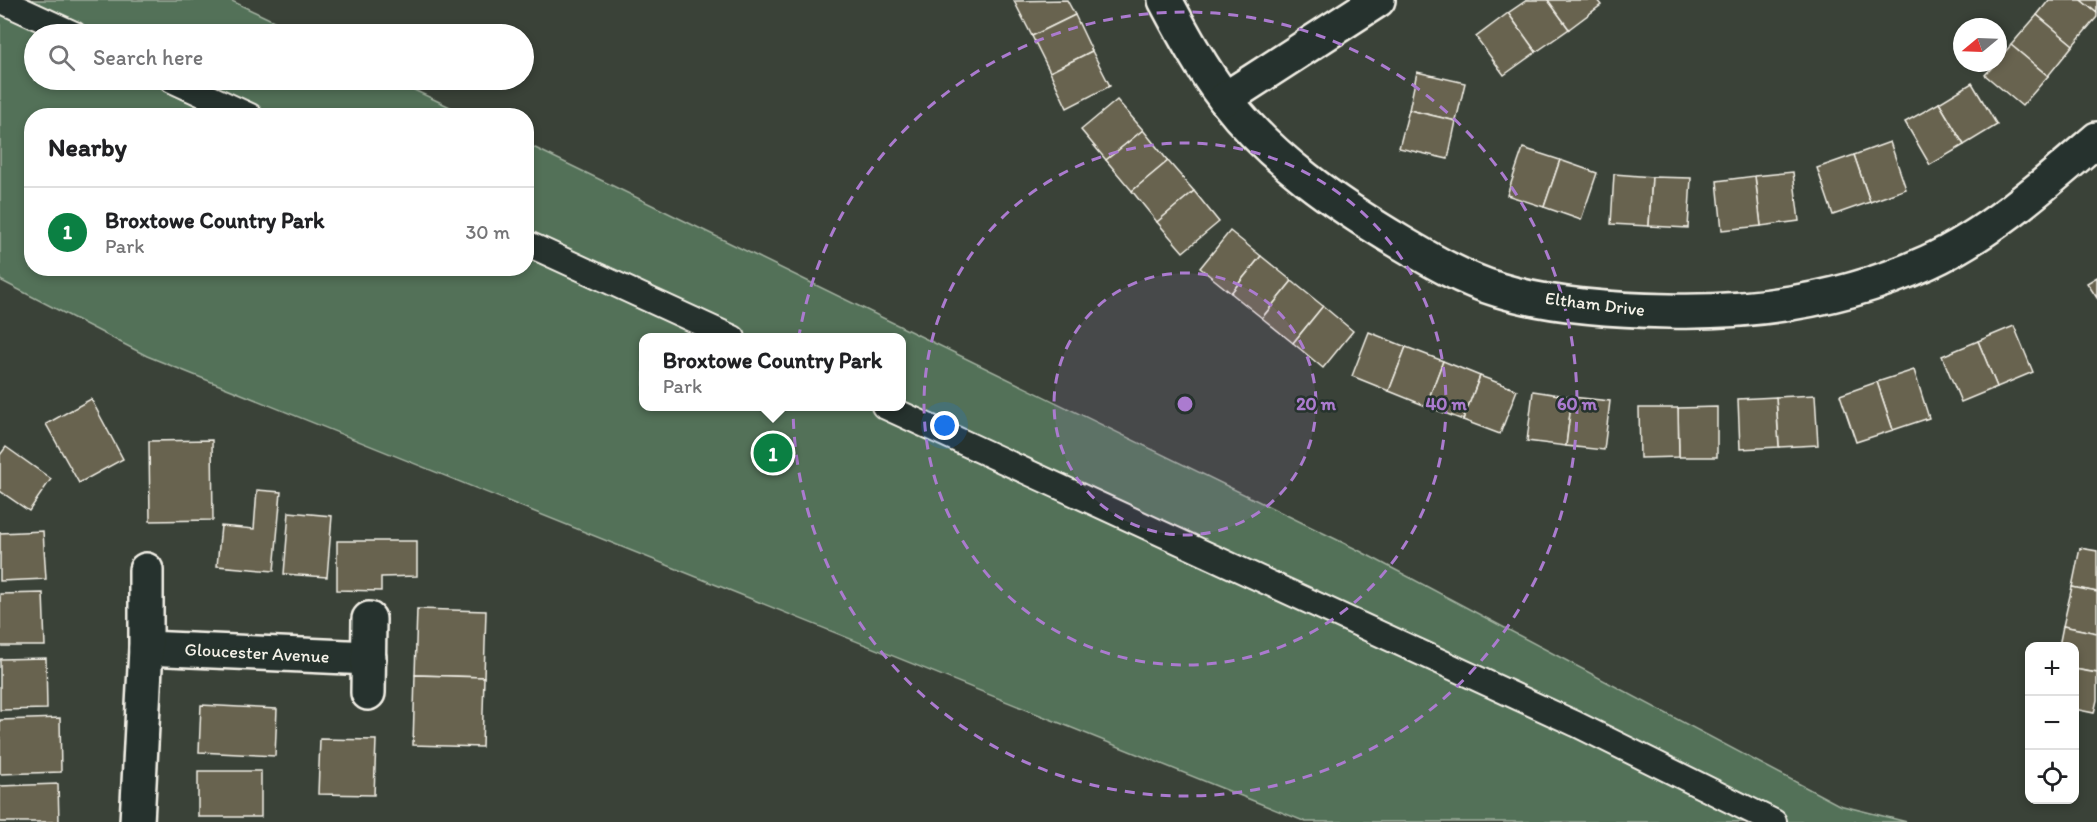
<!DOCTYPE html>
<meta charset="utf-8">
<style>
:root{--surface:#fff;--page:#f6f6f6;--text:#202124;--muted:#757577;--line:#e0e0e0;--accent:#0b8043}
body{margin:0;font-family:Itim,sans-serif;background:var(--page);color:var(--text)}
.controls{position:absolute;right:18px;bottom:18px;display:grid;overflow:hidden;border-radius:12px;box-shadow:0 3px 9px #0003}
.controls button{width:54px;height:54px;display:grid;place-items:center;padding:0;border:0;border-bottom:2px solid var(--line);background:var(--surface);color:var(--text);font:30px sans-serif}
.compass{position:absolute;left:1953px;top:18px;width:54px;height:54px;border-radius:50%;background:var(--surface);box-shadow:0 3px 9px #0003;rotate:251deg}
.you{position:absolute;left:945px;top:426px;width:21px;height:21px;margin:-15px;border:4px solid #fff;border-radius:50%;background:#1a73e8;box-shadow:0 0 0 9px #1a73e833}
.badge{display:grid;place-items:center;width:39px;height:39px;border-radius:50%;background:var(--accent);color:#fff;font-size:20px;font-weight:700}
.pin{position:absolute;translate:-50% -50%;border:3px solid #fff;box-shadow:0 2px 6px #0006}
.popup{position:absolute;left:639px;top:333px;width:267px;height:78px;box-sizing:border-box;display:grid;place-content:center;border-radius:12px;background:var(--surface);filter:drop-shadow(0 2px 4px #0005);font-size:20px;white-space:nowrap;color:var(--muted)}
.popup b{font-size:22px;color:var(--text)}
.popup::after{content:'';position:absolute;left:50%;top:100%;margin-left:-12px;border:12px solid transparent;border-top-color:var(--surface)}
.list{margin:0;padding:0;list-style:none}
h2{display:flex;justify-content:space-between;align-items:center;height:78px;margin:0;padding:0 24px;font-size:26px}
h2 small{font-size:20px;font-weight:400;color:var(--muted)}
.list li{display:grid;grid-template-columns:39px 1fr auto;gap:18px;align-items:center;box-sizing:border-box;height:90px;padding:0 24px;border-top:2px solid var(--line)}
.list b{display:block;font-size:22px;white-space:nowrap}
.list p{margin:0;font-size:20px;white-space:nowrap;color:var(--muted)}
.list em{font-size:20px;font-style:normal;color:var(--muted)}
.icon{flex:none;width:33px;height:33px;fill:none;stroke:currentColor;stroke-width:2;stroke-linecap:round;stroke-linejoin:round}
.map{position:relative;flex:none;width:2097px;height:822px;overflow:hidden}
.search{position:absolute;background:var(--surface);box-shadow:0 3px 9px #0003;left:24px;top:24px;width:510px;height:66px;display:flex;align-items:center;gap:15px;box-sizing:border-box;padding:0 21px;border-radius:33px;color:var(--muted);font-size:22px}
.panel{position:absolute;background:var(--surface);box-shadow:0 3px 9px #0003;left:24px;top:108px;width:510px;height:168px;border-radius:24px}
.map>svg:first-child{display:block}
.green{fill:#527159;stroke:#a3b1a0;stroke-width:1.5;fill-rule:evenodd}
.building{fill:#676450;stroke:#f4f1e8;stroke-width:1.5}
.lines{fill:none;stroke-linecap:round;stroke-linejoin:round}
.service-casing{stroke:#f4f1e8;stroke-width:28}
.minor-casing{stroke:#f4f1e8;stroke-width:38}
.service{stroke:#26332d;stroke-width:24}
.minor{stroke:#26332d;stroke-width:33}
.ring{fill:none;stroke:#ab7bcf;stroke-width:3;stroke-dasharray:10 8}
.labels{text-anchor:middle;stroke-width:5;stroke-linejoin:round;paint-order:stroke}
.street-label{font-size:18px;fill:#f4f1e8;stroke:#26332d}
.centre{fill:#ab7bcf;stroke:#26332d;stroke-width:3}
.ring-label{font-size:18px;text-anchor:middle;font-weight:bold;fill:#ab7bcf;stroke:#26332d;stroke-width:5;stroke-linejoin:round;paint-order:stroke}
</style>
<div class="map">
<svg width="2097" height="822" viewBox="0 0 2097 822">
<rect width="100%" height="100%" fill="#3a4238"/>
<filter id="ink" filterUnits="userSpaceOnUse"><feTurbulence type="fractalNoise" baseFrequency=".0167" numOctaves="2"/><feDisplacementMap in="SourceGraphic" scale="12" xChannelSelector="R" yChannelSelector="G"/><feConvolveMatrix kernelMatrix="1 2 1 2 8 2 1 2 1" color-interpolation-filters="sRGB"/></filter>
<g filter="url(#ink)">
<path class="green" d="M 0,0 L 230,0 L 301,34 L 34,34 L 34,80 L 393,80 L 467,115 L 32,116 L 32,268 L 526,268 L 527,144 L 1356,549 L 1839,805 L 1907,822 L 1306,822 L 147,356 L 0,280 ZM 644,338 L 902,338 L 902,406 L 644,406 Z"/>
<g class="building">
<path d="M 1067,0 L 1075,15 L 1032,36 L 1014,1 Z"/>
<path d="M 1527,0 L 1548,0 L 1569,29 L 1536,52 L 1508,13 Z"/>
<path d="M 1548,0 L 1597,0 L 1601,5 L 1569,29 Z"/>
<path d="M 2049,0 L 2081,0 L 2097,13 L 2097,17 L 2073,45 L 2037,15 Z"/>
<path d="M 2081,0 L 2097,0 L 2097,13 Z"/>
<path d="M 1508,13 L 1536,52 L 1504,75 L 1476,37 Z"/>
<path d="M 1075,15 L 1092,51 L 1050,72 L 1032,36 Z"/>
<path d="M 2037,15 L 2073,45 L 2048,76 L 2011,45 Z"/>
<path d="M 2011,45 L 2048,76 L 2022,106 L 1985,75 L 1996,63 L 1998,63 L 1998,60 Z"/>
<path d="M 1092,51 L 1110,86 L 1067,108 L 1050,72 Z"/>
<path d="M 1417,72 L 1465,83 L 1456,121 L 1409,110 Z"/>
<path d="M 1972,83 L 1997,125 L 1964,145 L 1939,103 Z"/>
<path d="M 1117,100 L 1143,130 L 1106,160 L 1081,130 Z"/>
<path d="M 1939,103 L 1964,145 L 1930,165 L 1905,122 Z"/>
<path d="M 1409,110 L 1456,121 L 1448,159 L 1399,148 Z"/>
<path d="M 1143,130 L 1168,161 L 1132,191 L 1106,160 Z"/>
<path d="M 1890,142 L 1906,189 L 1870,202 L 1854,155 Z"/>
<path d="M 1523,148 L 1560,160 L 1544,207 L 1507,195 Z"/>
<path d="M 1854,155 L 1870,202 L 1833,215 L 1817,168 Z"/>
<path d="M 1560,160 L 1597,173 L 1581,220 L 1544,207 Z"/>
<path d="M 1168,161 L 1194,191 L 1157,222 L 1132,191 Z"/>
<path d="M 1793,172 L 1799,221 L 1761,226 L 1755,176 Z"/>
<path d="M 1614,174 L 1652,177 L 1649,226 L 1611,224 Z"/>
<path d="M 1755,176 L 1761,226 L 1722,230 L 1717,181 Z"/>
<path d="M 1652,177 L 1691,178 L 1688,228 L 1649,226 Z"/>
<path d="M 1194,191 L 1219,222 L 1183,252 L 1157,222 Z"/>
<path d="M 1230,231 L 1261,256 L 1231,293 L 1200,268 Z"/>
<path d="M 1261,256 L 1292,281 L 1262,318 L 1231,293 Z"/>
<path d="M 2097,277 L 2097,298 L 2087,283 Z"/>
<path d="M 1292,281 L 1323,306 L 1293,343 L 1262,318 Z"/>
<path d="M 1323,306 L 1353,331 L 1323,368 L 1293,343 Z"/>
<path d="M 2014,326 L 2033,372 L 1997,387 L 1978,341 Z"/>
<path d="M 1369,332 L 1406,347 L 1389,391 L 1352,376 Z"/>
<path d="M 1978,341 L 1997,387 L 1961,402 L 1942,356 Z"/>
<path d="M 1406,347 L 1443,361 L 1426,406 L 1389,391 Z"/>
<path d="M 1443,361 L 1480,376 L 1463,420 L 1426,406 Z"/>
<path d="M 1914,370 L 1929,418 L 1893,430 L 1877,382 Z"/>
<path d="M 1480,376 L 1517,390 L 1500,434 L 1463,420 Z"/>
<path d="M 1877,382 L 1893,430 L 1856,442 L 1840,395 Z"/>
<path d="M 1533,391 L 1572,397 L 1566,446 L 1527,441 Z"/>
<path d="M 1815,395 L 1818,445 L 1779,447 L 1776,397 Z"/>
<path d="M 1572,397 L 1610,401 L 1604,450 L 1566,446 Z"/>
<path d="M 1776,397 L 1779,447 L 1740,449 L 1738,399 Z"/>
<path d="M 91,399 L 123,459 L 79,483 L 46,424 Z"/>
<path d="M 1717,407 L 1717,457 L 1679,457 L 1678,408 Z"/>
<path d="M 1639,408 L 1678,408 L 1679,457 L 1640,458 Z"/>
<path d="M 212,440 L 213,520 L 150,521 L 149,441 Z"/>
<path d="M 6,447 L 51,479 L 29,511 L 0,491 L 0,455 Z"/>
<path d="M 257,490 L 281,492 L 274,571 L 217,566 L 221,526 L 254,529 Z"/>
<path d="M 289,512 L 332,516 L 327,577 L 284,574 Z"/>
<path d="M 43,531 L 46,579 L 0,581 L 0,533 Z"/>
<path d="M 337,541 L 417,541 L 417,576 L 381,577 L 381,591 L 337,590 Z"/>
<path d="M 2080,548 L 2097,551 L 2097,592 L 2072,587 Z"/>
<path d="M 2072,587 L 2097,592 L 2097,633 L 2063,626 Z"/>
<path d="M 43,593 L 45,646 L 0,646 L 0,594 Z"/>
<path d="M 417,609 L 486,611 L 484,677 L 415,675 Z"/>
<path d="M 2063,626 L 2097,633 L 2097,673 L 2074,669 L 2074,646 L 2059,646 Z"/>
<path d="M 46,658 L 47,709 L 0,710 L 0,659 Z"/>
<path d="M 2074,669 L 2097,673 L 2097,700 L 2094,713 L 2074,709 Z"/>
<path d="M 415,675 L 484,677 L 482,747 L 413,745 Z"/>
<path d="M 201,705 L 277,709 L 275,756 L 199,752 Z"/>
<path d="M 60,718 L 61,772 L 0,774 L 0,720 Z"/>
<path d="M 320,739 L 376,740 L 374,795 L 318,794 Z"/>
<rect x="198" y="771" width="63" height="46"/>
<path d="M 58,784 L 59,822 L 0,822 L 0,786 Z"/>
</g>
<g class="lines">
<g class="service-casing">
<g id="service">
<path d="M 0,0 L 74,34"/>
<path d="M 172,80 L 250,116"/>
<path d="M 526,243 L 733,338"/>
<path d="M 884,406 L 1576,724 L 1774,822"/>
</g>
</g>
<g class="minor-casing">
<g id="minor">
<path d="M 1165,0 C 1183,34 1202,69 1225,99 C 1271,159 1336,204 1400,242 C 1432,261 1463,279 1499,290 C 1552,306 1614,310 1669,311 C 1757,313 1847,299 1928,262 C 1991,233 2045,184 2097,139"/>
<path d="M 1225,99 L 1378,0"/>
<path d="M 146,648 L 369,658"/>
<path d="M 368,693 L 369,619"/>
<path d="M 137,822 L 146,648 L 146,570"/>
</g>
</g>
<use href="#service" class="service"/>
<use href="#minor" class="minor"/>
</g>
</g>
<circle cx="1185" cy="404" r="131" fill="#ab7bcf" fill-opacity=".12"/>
<g class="ring">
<circle cx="1185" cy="404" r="131"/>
<circle cx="1185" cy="404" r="261"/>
<circle cx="1185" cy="404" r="392"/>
</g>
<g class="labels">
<g class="street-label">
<text transform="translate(1595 304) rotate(7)" y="6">Eltham Drive</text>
<text transform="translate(257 653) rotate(3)" y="6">Gloucester Avenue</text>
</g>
</g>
<circle cx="1185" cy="404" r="9" class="centre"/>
<g class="ring-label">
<text x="1316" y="410">20 m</text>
<text x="1446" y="410">40 m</text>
<text x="1577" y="410">60 m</text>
</g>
</svg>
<div class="controls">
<button>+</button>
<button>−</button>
<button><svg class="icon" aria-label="locate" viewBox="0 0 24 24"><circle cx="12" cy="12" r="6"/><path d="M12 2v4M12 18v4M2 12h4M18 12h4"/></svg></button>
</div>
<svg class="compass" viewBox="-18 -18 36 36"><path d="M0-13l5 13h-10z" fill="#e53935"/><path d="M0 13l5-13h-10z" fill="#757577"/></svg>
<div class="you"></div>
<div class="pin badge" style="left:773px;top:453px">1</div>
<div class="popup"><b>Broxtowe Country Park</b>Park</div>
<div class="search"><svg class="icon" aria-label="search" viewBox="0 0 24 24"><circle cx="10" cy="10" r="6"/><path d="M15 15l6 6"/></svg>Search here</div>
<section class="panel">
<h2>Nearby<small></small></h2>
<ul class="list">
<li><span class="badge">1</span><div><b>Broxtowe Country Park</b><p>Park</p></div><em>30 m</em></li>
</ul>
</section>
</div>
